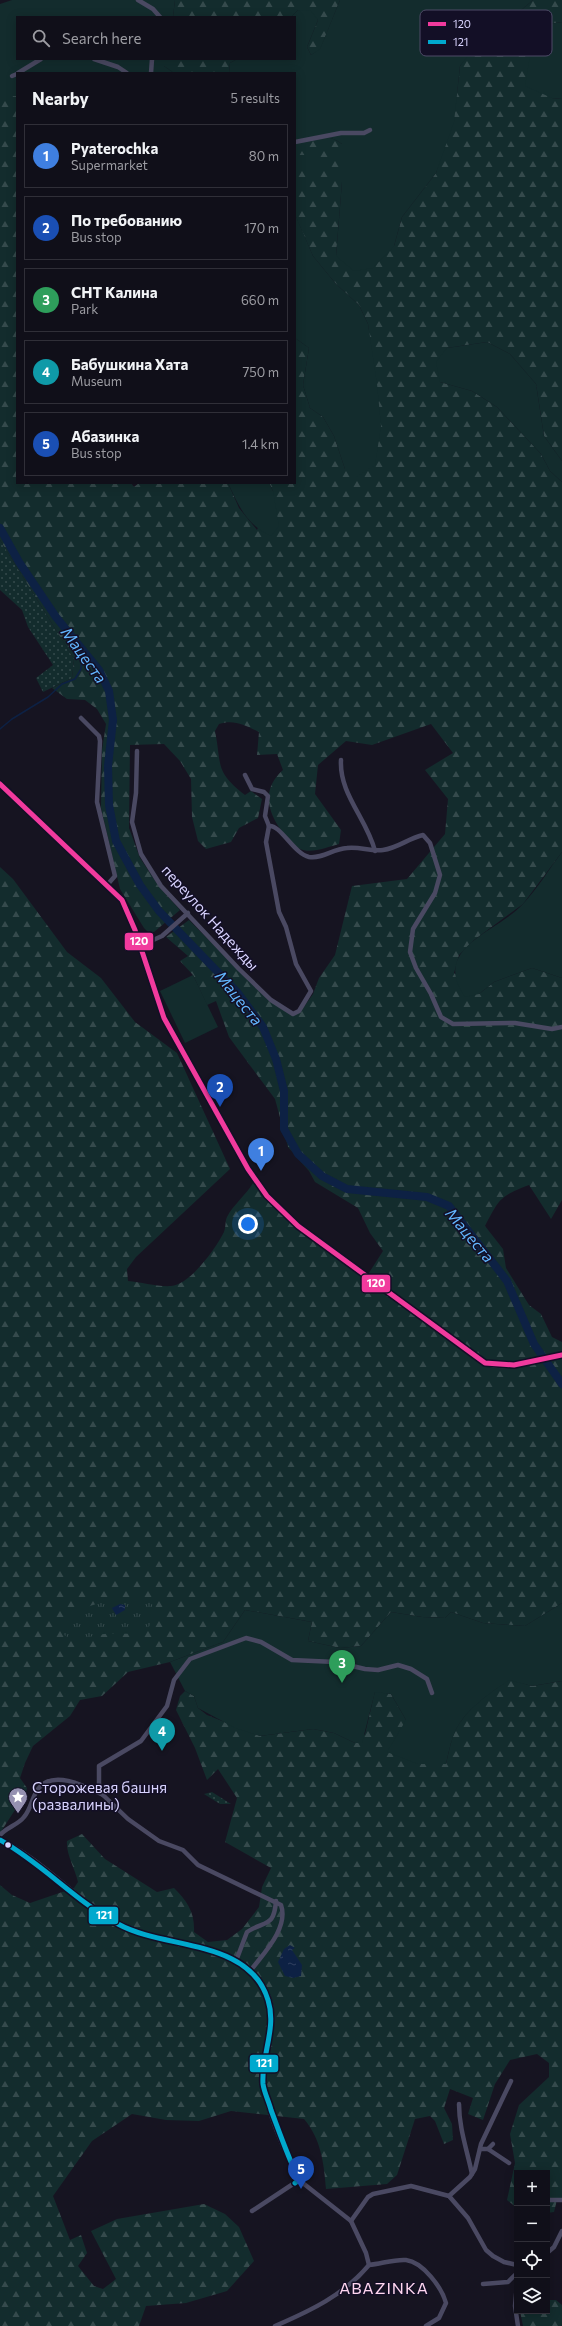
<!DOCTYPE html>
<meta charset="utf-8">
<style>
:root{--surface:#100f19;--page:#191822;--text:#f1f3f6;--muted:#9c9ca2;--line:#302f38;--accent:#0f766e}
body{margin:0;font-family:Commissioner,sans-serif;background:var(--page);color:var(--text)}
.controls{position:absolute;right:12px;bottom:12px;display:grid;overflow:hidden;border-radius:0px;box-shadow:0 2px 10px #0003}
.controls button{width:36px;height:36px;display:grid;place-items:center;padding:0;border:0;border-bottom:1px solid var(--line);background:var(--surface);color:var(--text);font:20px sans-serif}
.you{position:absolute;left:248px;top:1224px;width:14px;height:14px;margin:-10px;border:3px solid #fff;border-radius:50%;background:#1a73e8;box-shadow:0 0 0 6px #1a73e833}
.badge{display:grid;place-items:center;width:26px;height:26px;border-radius:50%;background:var(--accent);color:#fff;font-size:13px;font-weight:700}
.pin{position:absolute;translate:-50% -33px;filter:drop-shadow(0 1px 2px #0008)}
.pin::after{content:'';position:absolute;top:21px;width:14px;height:12px;background:inherit;clip-path:polygon(0 0,100% 0,50% 100%)}
.list{margin:0;padding:0;list-style:none}
h2{display:flex;justify-content:space-between;align-items:center;height:52px;margin:0;padding:0 16px;font-size:17px}
h2 small{font-size:13px;font-weight:400;color:var(--muted)}
.list li{display:grid;grid-template-columns:26px 1fr auto;gap:12px;align-items:center;box-sizing:border-box;height:64px;margin:0 8px 8px;padding:0 8px;border:1px solid var(--line);border-radius:0px}
.list b{display:block;font-size:15px;white-space:nowrap}
.list p{margin:0;font-size:13px;white-space:nowrap;color:var(--muted)}
.list em{font-size:13px;font-style:normal;color:var(--muted)}
.icon{flex:none;width:22px;height:22px;fill:none;stroke:currentColor;stroke-width:2;stroke-linecap:round;stroke-linejoin:round}
.map{position:relative;flex:none;width:562px;height:2326px;overflow:hidden}
.search{position:absolute;background:var(--surface);box-shadow:0 2px 10px #0003;left:16px;top:16px;width:280px;height:44px;display:flex;align-items:center;gap:10px;box-sizing:border-box;padding:0 14px;border-radius:0px;color:var(--muted);font-size:15px}
.panel{position:absolute;background:var(--surface);box-shadow:0 2px 10px #0003;left:16px;top:72px;width:280px;height:412px;border-radius:0px}
.map>svg:first-child{display:block}
.grass{fill:url(#grass-dots)}
.forest{fill:url(#forest-firs)}
.park{fill:url(#park-tufts)}
.garden{fill:#132c2d}
.water{fill:url(#water-ripples)}
.lines{fill:none;stroke-linecap:round;stroke-linejoin:round}
.stream{stroke:#0d2144;stroke-width:1.5}
.river{stroke:#0d2144;stroke-width:8}
.minor{stroke:#4a4962;stroke-width:4.5}
.tertiary{stroke:#4a4962;stroke-width:5.5}
.bus-1-casing{stroke:#130f26;stroke-width:8}
.bus-2-casing{stroke:#130f26;stroke-width:8}
.bus-1{stroke:#f13a9d;stroke-width:5}
.bus-2{stroke:#00a9ce;stroke-width:5}
.bus-dot{fill:#d9d4ff;stroke:#130f26;stroke-width:1.5}
.labels{text-anchor:middle;stroke-width:3;stroke-linejoin:round;paint-order:stroke}
.street-label{font-size:15px;fill:#d9d4ff;stroke:#130f26}
.poi-label{font-size:15px;fill:#d9d4ff;stroke:#130f26;text-anchor:start}
.water-label{font-size:16px;font-style:italic;fill:#62b6ff;stroke:#130f26}
.neighbourhood-label{font-size:16px;letter-spacing:1px;fill:#ffd6f0;stroke:#130f26}
.key{fill:#130f26;stroke:#4e4a67;stroke-width:1}
.key-label{font-size:11px;fill:#d9d4ff}
.line-badge{stroke:#130f26;stroke-width:1.5}
.badge-label{font-size:11px;text-anchor:middle;font-weight:bold;fill:#fff}
</style>
<div class="map">
<svg width="562" height="2326" viewBox="0 0 562 2326">
<defs>
<pattern id="grass-dots" width="8" height="8" patternUnits="userSpaceOnUse"><rect width="8" height="8" fill="#132c2d"/><path d="M2 2h.1M6 6h.1" fill="none" stroke="#354a4c" stroke-width="1.8" stroke-linecap="round"/></pattern>
<pattern id="forest-firs" width="22" height="20" patternUnits="userSpaceOnUse"><rect width="22" height="20" fill="#132c2d"/><path d="M5 1l3.5 6h-7zM16 11l3.5 6h-7z" fill="#354a4c"/></pattern>
<pattern id="park-tufts" width="24" height="20" patternUnits="userSpaceOnUse"><rect width="24" height="20" fill="#132c2d"/><path d="M3 7l-1-3M5 7V3M7 7l1-3M15 17l-1-3M17 17v-4M19 17l1-3" fill="none" stroke="#354a4c"/></pattern>
<pattern id="water-ripples" width="26" height="14" patternUnits="userSpaceOnUse"><rect width="26" height="14" fill="#0d2144"/><path d="M2 4q2-2 4 0t4 0M15 11q2-2 4 0t4 0" fill="none" stroke="#304060"/></pattern>
</defs>
<rect width="100%" height="100%" fill="#161421"/>
<g class="grass">
<path d="M 0,540 L 74,659 L 72,678 L 43,692 L 36,678 L 53,665 L 28,627 L 22,610 L 0,590 Z"/>
<path d="M 212,1792 L 231,1804 L 220,1804 L 204,1794 Z"/>
</g>
<g class="forest">
<path d="M 175,0 L 340,0 L 320,50 L 311,55 L 307,47 L 318,20 L 298,10 L 291,17 L 173,17 Z"/>
<path d="M 533,0 L 562,0 L 562,22 L 535,26 L 552,98 L 562,99 L 562,461 L 544,436 L 536,384 L 510,354 L 487,342 L 447,348 L 440,382 L 472,391 L 497,407 L 541,454 L 550,471 L 562,482 L 562,852 L 523,904 L 474,940 L 459,955 L 454,973 L 479,994 L 494,982 L 532,968 L 562,978 L 562,1200 L 551,1219 L 529,1185 C 500,1196 499,1199 485,1226 L 503,1249 L 506,1268 L 529,1305 L 541,1314 L 552,1337 L 562,1342 L 562,1603 L 525,1626 L 483,1623 L 451,1612 L 445,1618 L 422,1617 L 391,1612 L 361,1646 L 340,1648 L 308,1641 L 312,1622 L 245,1610 L 223,1642 L 170,1662 L 128,1672 L 102,1696 L 80,1700 L 70,1716 L 33,1746 L 25,1763 L 20,1778 L 27,1788 L 26,1793 L 0,1833 L 0,867 L 13,879 L 67,952 L 101,978 L 135,1022 L 177,1053 L 230,1169 L 136,1257 L 127,1269 L 128,1281 C 141,1282 158,1287 171,1286 C 190,1285 216,1248 224,1232 C 226,1227 225,1221 227,1217 C 233,1205 246,1195 253,1183 L 280,1211 L 367,1276 L 383,1251 L 370,1233 L 358,1208 L 315,1182 L 309,1171 L 288,1147 L 275,1099 L 229,1037 L 216,1001 L 207,1005 L 193,975 L 180,961 L 188,956 L 166,937 L 189,920 L 262,994 L 291,1014 L 301,1011 L 313,994 L 319,978 L 335,955 L 352,886 L 407,879 L 445,834 L 448,799 L 425,770 L 453,753 L 431,724 L 372,745 L 346,741 L 318,765 L 315,794 L 341,830 L 339,844 C 328,847 311,854 300,849 C 294,846 289,839 284,834 C 267,813 261,789 283,770 L 277,754 L 257,755 L 259,732 C 245,725 234,719 219,724 L 215,731 C 222,765 214,771 245,795 L 251,791 L 262,799 L 258,818 L 239,828 L 231,842 L 206,849 L 198,841 L 192,817 L 191,779 L 180,761 L 164,744 L 130,745 L 129,828 L 140,858 L 160,888 L 180,910 L 154,932 L 148,932 L 144,928 L 120,889 L 101,808 L 102,750 L 106,724 L 97,709 L 85,700 L 67,699 L 52,688 L 72,678 L 74,659 L 0,540 L 0,96 L 17,96 L 17,483 L 131,483 L 134,487 L 139,483 L 228,483 L 239,508 L 257,530 L 273,491 L 269,483 L 295,483 L 295,338 L 309,348 L 303,385 L 310,408 L 323,417 L 334,436 L 345,469 L 371,352 L 368,324 L 359,305 L 336,284 L 313,256 L 298,222 L 295,214 L 295,142 C 312,138 327,132 342,144 L 342,182 L 336,256 L 394,246 L 402,217 L 436,173 L 457,93 L 460,66 L 467,56 Z"/>
<path d="M 164,59 L 237,59 L 230,63 L 229,73 L 174,73 L 164,66 Z"/>
<path d="M 509,1679 L 532,1686 L 562,1681 L 562,2200 L 557,2200 L 554,2212 L 547,2213 L 547,2173 L 517,2173 L 517,2208 L 507,2200 L 515,2163 L 510,2134 L 519,2105 L 549,2077 L 549,2063 L 537,2054 L 510,2060 L 495,2084 L 483,2120 L 468,2114 L 473,2098 L 450,2089 L 444,2108 L 452,2124 L 453,2140 L 444,2144 L 435,2121 L 430,2116 L 415,2119 L 397,2175 L 387,2184 L 326,2189 C 324,2163 321,2139 304,2119 L 231,2111 L 199,2121 L 166,2120 L 132,2114 L 92,2141 L 53,2196 L 70,2240 L 81,2235 L 87,2253 L 78,2266 L 94,2286 L 103,2289 L 116,2279 L 91,2231 L 117,2219 L 204,2204 L 225,2214 L 239,2227 L 254,2261 L 227,2291 L 186,2303 L 146,2306 L 139,2326 L 0,2326 L 0,1885 L 12,1895 L 30,1903 L 74,1888 L 78,1882 C 75,1868 66,1855 67,1841 L 82,1834 L 105,1859 L 157,1892 L 174,1888 C 187,1901 195,1912 194,1932 L 208,1942 L 227,1940 L 242,1929 L 259,1907 L 262,1887 L 271,1868 L 225,1842 L 237,1798 L 218,1769 L 207,1780 L 195,1748 L 176,1710 L 180,1696 L 185,1691 L 194,1696 L 198,1708 L 207,1715 L 260,1736 L 313,1729 L 334,1733 L 355,1743 L 365,1734 L 375,1691 L 391,1694 L 406,1720 L 446,1764 C 448,1755 450,1745 453,1736 C 462,1711 489,1694 509,1679 Z"/>
<path d="M 547,2300 L 556,2300 L 562,2305 L 562,2326 L 523,2326 L 520,2311 L 547,2311 Z"/>
</g>
<path class="park" d="M 135,1597 L 147,1600 L 154,1606 C 155,1643 127,1631 104,1634 C 94,1635 84,1639 74,1641 L 64,1635 L 66,1619 C 90,1603 106,1600 135,1597 Z"/>
<g class="garden">
<path d="M 12,0 L 175,0 L 173,17 L 17,17 L 17,59 L 164,59 L 164,66 L 174,73 L 17,73 L 17,96 L 0,96 L 0,4 Z"/>
<path d="M 340,0 L 533,0 L 468,56 L 460,66 L 454,122 L 436,173 L 402,217 L 394,246 L 373,268 L 354,271 L 336,256 L 342,182 L 342,144 C 327,132 312,138 295,142 L 295,73 L 229,73 L 230,63 L 237,59 L 295,59 L 295,17 L 291,17 L 298,10 L 311,11 L 318,20 L 307,47 L 311,55 L 320,49 Z"/>
<path d="M 562,22 L 562,99 L 552,98 L 525,86 L 535,26 Z"/>
<rect x="295" y="155" width="23" height="12"/>
<path d="M 295,214 L 313,256 L 336,284 L 359,305 L 368,324 L 377,384 L 381,426 L 375,465 L 355,478 L 345,469 L 334,436 L 323,417 L 310,408 L 303,385 L 309,348 L 295,338 Z"/>
<path d="M 487,342 L 510,354 L 536,384 L 544,436 L 562,461 L 562,482 L 550,471 L 541,454 L 497,407 L 472,391 L 440,382 L 436,362 L 447,348 Z"/>
<path d="M 228,483 L 269,483 L 273,491 L 279,526 L 271,536 C 247,525 239,507 228,483 Z"/>
<path d="M 562,852 L 562,978 L 532,968 L 494,982 L 479,994 L 465,997 C 430,947 498,932 523,904 C 538,888 549,869 562,852 Z"/>
<path d="M 193,975 L 218,1027 L 185,1043 L 160,991 Z"/>
<path d="M 562,1603 L 562,1681 L 532,1686 L 509,1680 C 489,1694 461,1712 453,1737 C 450,1745 448,1755 446,1764 L 418,1764 L 387,1752 L 406,1720 L 391,1694 L 375,1692 L 362,1743 L 355,1743 L 334,1733 L 313,1729 L 260,1736 L 235,1728 L 198,1708 L 194,1696 L 185,1691 L 170,1662 L 223,1642 L 245,1610 L 312,1622 L 308,1641 L 340,1648 L 361,1646 L 391,1612 L 422,1617 L 445,1618 L 451,1612 L 483,1623 L 525,1626 Z"/>
</g>
<g class="water">
<path d="M 120,1604 L 125,1605 L 125,1610 L 116,1615 L 112,1608 Z"/>
<path d="M 290,1945 L 295,1948 L 292,1950 L 302,1965 L 301,1976 L 293,1978 L 285,1976 L 278,1962 L 284,1949 Z"/>
</g>
<g class="lines">
<path class="stream" d="M 0,729 L 12,719 L 48,697 L 62,684 L 75,679 L 81,669 L 82,655 L 73,638"/>
<path class="river" d="M 0,528 L 19,562 L 56,617 L 99,670 L 109,691 L 113,720 L 108,766 L 109,805 L 116,841 L 140,885 L 159,911 L 237,992 L 263,1027 L 276,1059 L 284,1091 L 284,1129 L 298,1154 L 322,1176 L 347,1189 L 427,1197 L 449,1206 L 507,1281 L 534,1344 L 562,1384"/>
<g class="minor">
<path d="M 138,0 L 153,9 L 160,17"/>
<path d="M 94,59 L 118,67 L 127,73"/>
<path d="M 18,73 L 41,59"/>
<path d="M 151,73 L 152,59"/>
<path d="M 12,76 L 17,74"/>
<path d="M 295,142 L 341,133 L 364,133 L 370,130"/>
<path d="M 81,718 L 99,736 L 100,741 L 97,802 L 115,876 L 108,884"/>
<path d="M 137,751 L 136,793 L 132,822 L 141,854 L 161,886 L 239,969 L 271,1000 L 293,1014 L 299,1011 L 311,991 L 296,964 L 286,927 L 279,912 L 266,842 L 269,826"/>
<path d="M 341,760 C 339,794 367,819 375,851"/>
<path d="M 245,775 L 252,789 L 264,792 L 268,796 L 265,816 L 269,826"/>
<path d="M 269,826 C 280,824 294,854 309,857 C 323,859 332,849 347,848 C 359,846 371,852 383,850 C 398,848 409,838 423,835 L 430,843 L 440,875 L 435,893 L 413,929 L 410,952 L 416,968 L 431,994 L 441,1017 L 453,1024 L 515,1023 L 552,1029 L 562,1027"/>
<path d="M 140,946 L 162,936 L 188,913"/>
<path d="M 0,1835 C 7,1827 18,1825 24,1817 C 31,1809 32,1797 38,1789 C 53,1769 85,1786 103,1795"/>
<path d="M 236,1961 L 247,1932 C 265,1920 274,1928 276,1901"/>
<path d="M 251,1970 C 263,1954 289,1928 281,1905 L 198,1865 L 183,1850 L 159,1841 L 128,1819 L 103,1795 L 99,1784 L 99,1766 L 141,1741 L 167,1706 L 174,1680 L 190,1659 L 246,1638 L 261,1642 L 292,1660 L 335,1662 L 365,1669 L 378,1670 L 398,1665 L 411,1669 L 427,1679 L 432,1693"/>
<path d="M 459,2104 C 459,2128 467,2150 472,2174"/>
<path d="M 480,2149 L 488,2149 L 509,2163"/>
<path d="M 488,2149 L 493,2144"/>
<path d="M 449,2196 L 470,2177 L 475,2169 L 481,2144 L 511,2081"/>
<path d="M 547,2200 L 562,2200"/>
<path d="M 252,2211 L 299,2180 L 351,2221 L 366,2253 L 369,2265"/>
<path d="M 351,2221 L 368,2197 L 373,2194 L 411,2186 L 449,2196 L 468,2218 L 486,2250 L 493,2256 L 504,2262 L 517,2265"/>
<path d="M 547,2253 L 554,2247 L 562,2231"/>
<path d="M 483,2284 L 508,2282 L 517,2273"/>
<path d="M 517,2284 L 515,2306 L 518,2326"/>
<path d="M 275,2326 C 310,2311 344,2295 369,2265 C 381,2264 394,2259 406,2260 C 423,2262 442,2288 446,2303 L 439,2318 L 426,2326"/>
</g>
<g class="tertiary">
<path d="M 0,784 L 122,900 L 135,930 L 164,1018 L 248,1169 L 267,1196 L 298,1226 L 485,1363 C 509,1370 538,1360 562,1355"/>
<path d="M 0,1840 C 49,1863 85,1913 138,1932 C 183,1949 255,1946 270,2003 C 276,2026 263,2051 263,2075 C 263,2104 286,2153 299,2180"/>
</g>
<g class="bus-1-casing">
<path id="bus-1" d="M 0,784 L 122,900 L 135,930 L 164,1018 L 248,1169 L 267,1196 L 298,1226 L 485,1363 L 514,1365 L 562,1355"/>
</g>
<g class="bus-2-casing">
<path id="bus-2" d="M 0,1840 C 43,1864 75,1901 118,1924 C 165,1950 249,1938 268,2000 C 277,2028 261,2056 263,2084 C 264,2092 269,2102 271,2110 C 280,2134 288,2157 299,2180 L 295,2183"/>
</g>
<use href="#bus-1" class="bus-1"/>
<use href="#bus-2" class="bus-2"/>
</g>
<defs>
<g id="sight-pin" transform="scale(1)"><path d="M0 17L-7.5 6A9.5 9.5 0 1 1 7.5 6Z" fill="#9591b1" stroke="#130f26"/><path d="M0-6L1.8-2.2L6-1.7L2.9 1.2L3.7 5.4L0 3.3L-3.7 5.4L-2.9 1.2L-6-1.7L-1.8-2.2Z" fill="#fff"/></g>
</defs>
<g fill-rule="evenodd">
<use href="#sight-pin" x="18" y="1797"/>
</g>
<circle class="bus-dot" cx="8" cy="1845" r="3.5"/>
<g class="labels">
<g class="street-label">
<text transform="translate(210 918) rotate(48)" y="5">переулок Надежды</text>
</g>
<g class="poi-label">
<text x="32" y="1793">Сторожевая башня<tspan x="32" dy="17">(развалины)</tspan></text>
</g>
<g class="water-label">
<text transform="translate(84 655) rotate(54)" y="6">Мацеста</text>
<text transform="translate(239 998) rotate(51)" y="6">Мацеста</text>
<text transform="translate(470 1235) rotate(50)" y="6">Мацеста</text>
</g>
<g class="neighbourhood-label">
<text x="384" y="2294">ABAZINKA</text>
</g>
</g>
<rect x="420" y="10" width="132" height="46" rx="6" class="key"/>
<rect x="428" y="22" width="18" height="4" fill="#f13a9d"/>
<rect x="428" y="40" width="18" height="4" fill="#00a9ce"/>
<g class="key-label">
<text x="453" y="28">120</text>
<text x="453" y="46">121</text>
</g>
<g class="line-badge">
<rect x="124" y="932" width="30" height="19" rx="4" fill="#f13a9d"/>
<rect x="361" y="1274" width="30" height="19" rx="4" fill="#f13a9d"/>
<rect x="88" y="1906" width="31" height="19" rx="4" fill="#00a9ce"/>
<rect x="249" y="2054" width="30" height="19" rx="4" fill="#00a9ce"/>
</g>
<g class="badge-label">
<text x="139" y="945">120</text>
<text x="376" y="1287">120</text>
<text x="104" y="1919">121</text>
<text x="264" y="2067">121</text>
</g>
</svg>
<div class="controls">
<button>+</button>
<button>−</button>
<button><svg class="icon" aria-label="locate" viewBox="0 0 24 24"><circle cx="12" cy="12" r="6"/><path d="M12 2v4M12 18v4M2 12h4M18 12h4"/></svg></button>
<button><svg class="icon" aria-label="layers" viewBox="0 0 24 24"><path d="M12 4l9 5-9 5-9-5zM3 14l9 5 9-5"/></svg></button>
</div>
<div class="you"></div>
<div class="pin badge" style="left:261px;top:1171px;background:#3f7fe0">1</div>
<div class="pin badge" style="left:220px;top:1107px;background:#1a4fb4">2</div>
<div class="pin badge" style="left:342px;top:1683px;background:#2e9e5b">3</div>
<div class="pin badge" style="left:162px;top:1751px;background:#0f9aa8">4</div>
<div class="pin badge" style="left:301px;top:2189px;background:#1a4fb4">5</div>
<div class="search"><svg class="icon" aria-label="search" viewBox="0 0 24 24"><circle cx="10" cy="10" r="6"/><path d="M15 15l6 6"/></svg>Search here</div>
<section class="panel">
<h2>Nearby<small>5 results</small></h2>
<ul class="list">
<li><span class="badge" style="background:#3f7fe0">1</span><div><b>Pyaterochka</b><p>Supermarket</p></div><em>80 m</em></li>
<li><span class="badge" style="background:#1a4fb4">2</span><div><b>По требованию</b><p>Bus stop</p></div><em>170 m</em></li>
<li><span class="badge" style="background:#2e9e5b">3</span><div><b>СНТ Калина</b><p>Park</p></div><em>660 m</em></li>
<li><span class="badge" style="background:#0f9aa8">4</span><div><b>Бабушкина Хата</b><p>Museum</p></div><em>750 m</em></li>
<li><span class="badge" style="background:#1a4fb4">5</span><div><b>Абазинка</b><p>Bus stop</p></div><em>1.4 km</em></li>
</ul>
</section>
</div>
